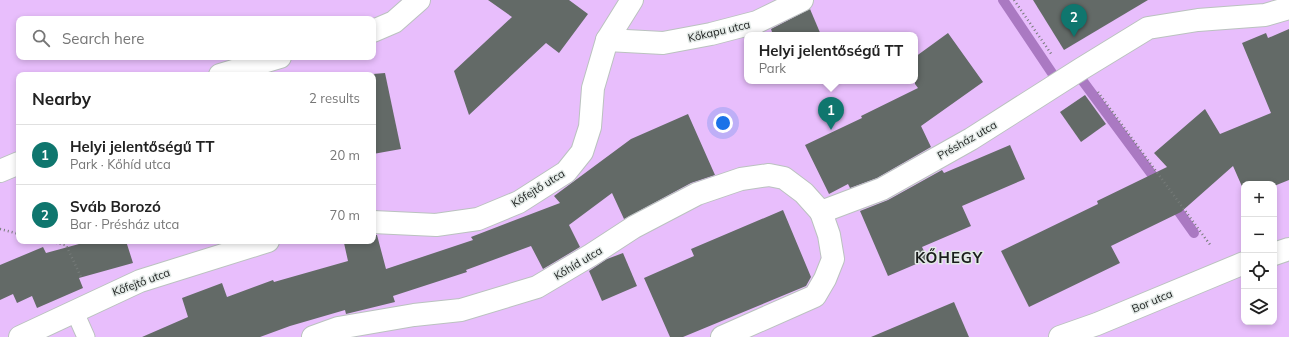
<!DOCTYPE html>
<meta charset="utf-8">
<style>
:root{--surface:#fff;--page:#f6f6f6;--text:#222;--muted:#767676;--line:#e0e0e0;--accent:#0f766e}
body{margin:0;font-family:Mulish,sans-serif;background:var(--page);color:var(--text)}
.controls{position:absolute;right:12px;bottom:12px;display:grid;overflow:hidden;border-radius:8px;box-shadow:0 2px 6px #0003}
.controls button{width:36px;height:36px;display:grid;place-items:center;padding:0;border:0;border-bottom:1px solid var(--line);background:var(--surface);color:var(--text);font:20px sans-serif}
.you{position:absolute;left:723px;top:123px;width:14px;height:14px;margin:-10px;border:3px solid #fff;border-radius:50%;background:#1a73e8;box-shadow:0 0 0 6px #1a73e833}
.badge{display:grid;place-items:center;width:26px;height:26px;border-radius:50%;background:var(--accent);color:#fff;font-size:13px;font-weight:700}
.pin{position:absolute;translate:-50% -33px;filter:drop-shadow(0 1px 2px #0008)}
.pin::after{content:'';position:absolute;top:21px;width:14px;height:12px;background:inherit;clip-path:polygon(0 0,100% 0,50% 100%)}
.popup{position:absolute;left:744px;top:32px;width:174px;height:52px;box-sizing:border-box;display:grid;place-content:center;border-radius:8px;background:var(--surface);filter:drop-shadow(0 1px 3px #0005);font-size:13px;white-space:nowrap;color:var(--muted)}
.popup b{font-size:15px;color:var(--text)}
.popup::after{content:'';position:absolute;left:50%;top:100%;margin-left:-8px;border:8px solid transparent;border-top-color:var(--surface)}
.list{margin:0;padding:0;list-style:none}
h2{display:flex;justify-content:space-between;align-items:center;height:52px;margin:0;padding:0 16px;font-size:17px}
h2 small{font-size:13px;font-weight:400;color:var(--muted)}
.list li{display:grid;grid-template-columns:26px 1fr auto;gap:12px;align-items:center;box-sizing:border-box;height:60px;padding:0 16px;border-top:1px solid var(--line)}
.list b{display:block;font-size:15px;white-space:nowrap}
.list p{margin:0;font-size:13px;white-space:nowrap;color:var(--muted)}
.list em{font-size:13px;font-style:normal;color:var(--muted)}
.icon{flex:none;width:22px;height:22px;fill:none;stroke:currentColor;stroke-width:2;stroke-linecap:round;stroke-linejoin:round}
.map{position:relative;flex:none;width:1289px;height:337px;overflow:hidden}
.search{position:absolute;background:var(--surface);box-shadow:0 2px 6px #0003;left:16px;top:16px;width:360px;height:44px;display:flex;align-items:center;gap:10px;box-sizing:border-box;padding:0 14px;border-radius:8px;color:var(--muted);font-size:15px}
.panel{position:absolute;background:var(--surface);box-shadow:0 2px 6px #0003;left:16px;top:72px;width:360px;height:172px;border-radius:8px}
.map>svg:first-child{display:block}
.green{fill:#e8befc;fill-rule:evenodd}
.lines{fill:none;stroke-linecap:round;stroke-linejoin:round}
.stream{stroke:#aa79c2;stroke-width:10}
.building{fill:#636a67}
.lane-casing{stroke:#bac2bf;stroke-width:19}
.street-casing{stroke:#bac2bf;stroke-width:24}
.path{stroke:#767b79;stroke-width:2.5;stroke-dasharray:1 3;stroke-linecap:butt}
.lane{stroke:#fff;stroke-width:17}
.street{stroke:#fff;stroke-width:22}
.labels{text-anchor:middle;stroke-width:3;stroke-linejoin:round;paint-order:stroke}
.street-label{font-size:11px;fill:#1a1d1c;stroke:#e2e9e6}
.district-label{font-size:15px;font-weight:bold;letter-spacing:1px;fill:#1a1d1c;stroke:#e2e9e6}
</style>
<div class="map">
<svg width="1289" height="337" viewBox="0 0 1289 337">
<rect width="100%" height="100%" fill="#e2e9e6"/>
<path class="green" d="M 0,0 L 1289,0 L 1289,337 L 0,337 ZM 19,19 L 373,19 L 373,57 L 19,57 ZM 747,35 L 915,35 L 915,81 L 747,81 ZM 19,75 L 373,75 L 373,241 L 19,241 ZM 1244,184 L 1274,184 L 1274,322 L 1244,322 Z"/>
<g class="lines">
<g class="stream">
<path d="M 1003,0 L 1052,73"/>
<path d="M 1082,80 L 1159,184"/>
<path d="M 1172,202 L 1194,233"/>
</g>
</g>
<g class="building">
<path d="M 488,0 L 569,0 L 588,14 L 559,53 L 546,43 L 469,115 L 454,71 L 512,17 Z"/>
<path d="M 1033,0 L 1148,0 L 1064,50 Z"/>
<path d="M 810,9 L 821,35 L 773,35 L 771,29 Z"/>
<path d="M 1289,29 L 1289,180 L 1274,186 L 1274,184 L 1244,184 L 1244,191 L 1233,166 L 1181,212 L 1111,246 L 1120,263 L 1029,307 L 1001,251 L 1098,204 L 1097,201 L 1167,167 L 1154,153 L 1205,109 L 1220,134 L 1271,113 L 1242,43 L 1266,33 L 1268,38 Z"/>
<path d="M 948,33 L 983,82 L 921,126 L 931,147 L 877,178 L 850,188 L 848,184 L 829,194 L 805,145 L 862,118 L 861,116 L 918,88 L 915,84 L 915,57 Z"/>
<path d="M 385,73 L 401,149 L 373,154 L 373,74 Z"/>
<path d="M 1085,95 L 1106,124 L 1081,142 L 1060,112 Z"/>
<path d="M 688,114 L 715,175 L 691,183 L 624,219 L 612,193 L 569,225 L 580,247 L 543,269 L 531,246 L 466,270 L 467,272 L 393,296 L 395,302 L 346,314 L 345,310 L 290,326 L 260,337 L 142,337 L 188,317 L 182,298 L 222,283 L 227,297 L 273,280 L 274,282 L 348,261 L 344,243 L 352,241 L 373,241 L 373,235 L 377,235 L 386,269 L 473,240 L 471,237 L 560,203 L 554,196 L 631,139 Z"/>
<path d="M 1010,145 L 1025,179 L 962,206 L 971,226 L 922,247 L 928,259 L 888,276 L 860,211 L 888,200 L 942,170 L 944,173 Z"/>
<path d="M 783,210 L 811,277 L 806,286 L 683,337 L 670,337 L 644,278 L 694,256 L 691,249 Z"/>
<path d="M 90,241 L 126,241 L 133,263 L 79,278 L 83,288 L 37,308 L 32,296 L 17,303 L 13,294 L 0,300 L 0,265 L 43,247 L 46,253 Z"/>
<path d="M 623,253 L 637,286 L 602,301 L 589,271 L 607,259 Z"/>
<path d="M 954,302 L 969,337 L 871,337 Z"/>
</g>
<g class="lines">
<g class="lane-casing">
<path id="lane" d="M 74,310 L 86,337"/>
</g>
<g class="street-casing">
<g id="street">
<path d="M 373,31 L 394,22 L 419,0"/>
<path d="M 607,40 L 663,43 L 711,34 L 757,22 L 802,0"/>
<path d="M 220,75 L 280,57"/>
<path d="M 0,171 L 19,163"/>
<path d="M 373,222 L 436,225 L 478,219 L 519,202 L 566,172 L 582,152 L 590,127 L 593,88 L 607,40 L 632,0"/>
<path d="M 1274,254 L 1289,249"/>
<path d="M 20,337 L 140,281 L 268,241"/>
<path d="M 313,337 L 338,328 L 414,315 L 461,310 L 537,287 L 591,255 L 634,227 L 697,194 L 741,179 L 769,175 L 784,178 L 804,193 L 821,212"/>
<path d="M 722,337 L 815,296 L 825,279 L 833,259 L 829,235 L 821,212 L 882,189 L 971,139 L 1081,69 L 1148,28 L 1198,20 L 1265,15 L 1289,8"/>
<path d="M 1060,337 L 1097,324 L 1244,263"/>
</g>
</g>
<g class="path">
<path d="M 1014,0 L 1052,55"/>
<path d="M 1098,92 L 1211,246"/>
<path d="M 0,229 L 19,234"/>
<path d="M 48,241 L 66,245 L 81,277"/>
</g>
<use href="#lane" class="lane"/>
<use href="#street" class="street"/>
</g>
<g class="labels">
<g class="street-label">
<text transform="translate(719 31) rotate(-13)" y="4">Kőkapu utca</text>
<text transform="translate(967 140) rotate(-30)" y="4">Présház utca</text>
<text transform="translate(538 188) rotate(-32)" y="4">Kőfejtő utca</text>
<text transform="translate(578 263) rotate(-31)" y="4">Kőhíd utca</text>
<text transform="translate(141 282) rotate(-20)" y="4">Kőfejtő utca</text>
<text transform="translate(1152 301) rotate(-23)" y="4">Bor utca</text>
</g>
<g class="district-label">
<text x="949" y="263">KŐHEGY</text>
</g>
</g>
</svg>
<div class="controls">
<button>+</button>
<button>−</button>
<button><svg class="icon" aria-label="locate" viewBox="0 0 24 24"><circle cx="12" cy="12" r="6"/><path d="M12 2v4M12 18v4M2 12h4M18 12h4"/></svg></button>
<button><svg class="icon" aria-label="layers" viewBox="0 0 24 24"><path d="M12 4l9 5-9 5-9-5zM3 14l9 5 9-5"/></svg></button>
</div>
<div class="you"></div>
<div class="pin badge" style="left:831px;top:130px">1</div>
<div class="popup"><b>Helyi jelentőségű TT</b>Park</div>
<div class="pin badge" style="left:1074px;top:37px">2</div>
<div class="search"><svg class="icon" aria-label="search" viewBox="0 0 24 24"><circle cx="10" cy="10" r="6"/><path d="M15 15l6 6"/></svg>Search here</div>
<section class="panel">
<h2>Nearby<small>2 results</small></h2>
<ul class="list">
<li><span class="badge">1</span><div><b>Helyi jelentőségű TT</b><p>Park · Kőhíd utca</p></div><em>20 m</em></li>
<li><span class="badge">2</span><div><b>Sváb Borozó</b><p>Bar · Présház utca</p></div><em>70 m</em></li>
</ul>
</section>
</div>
